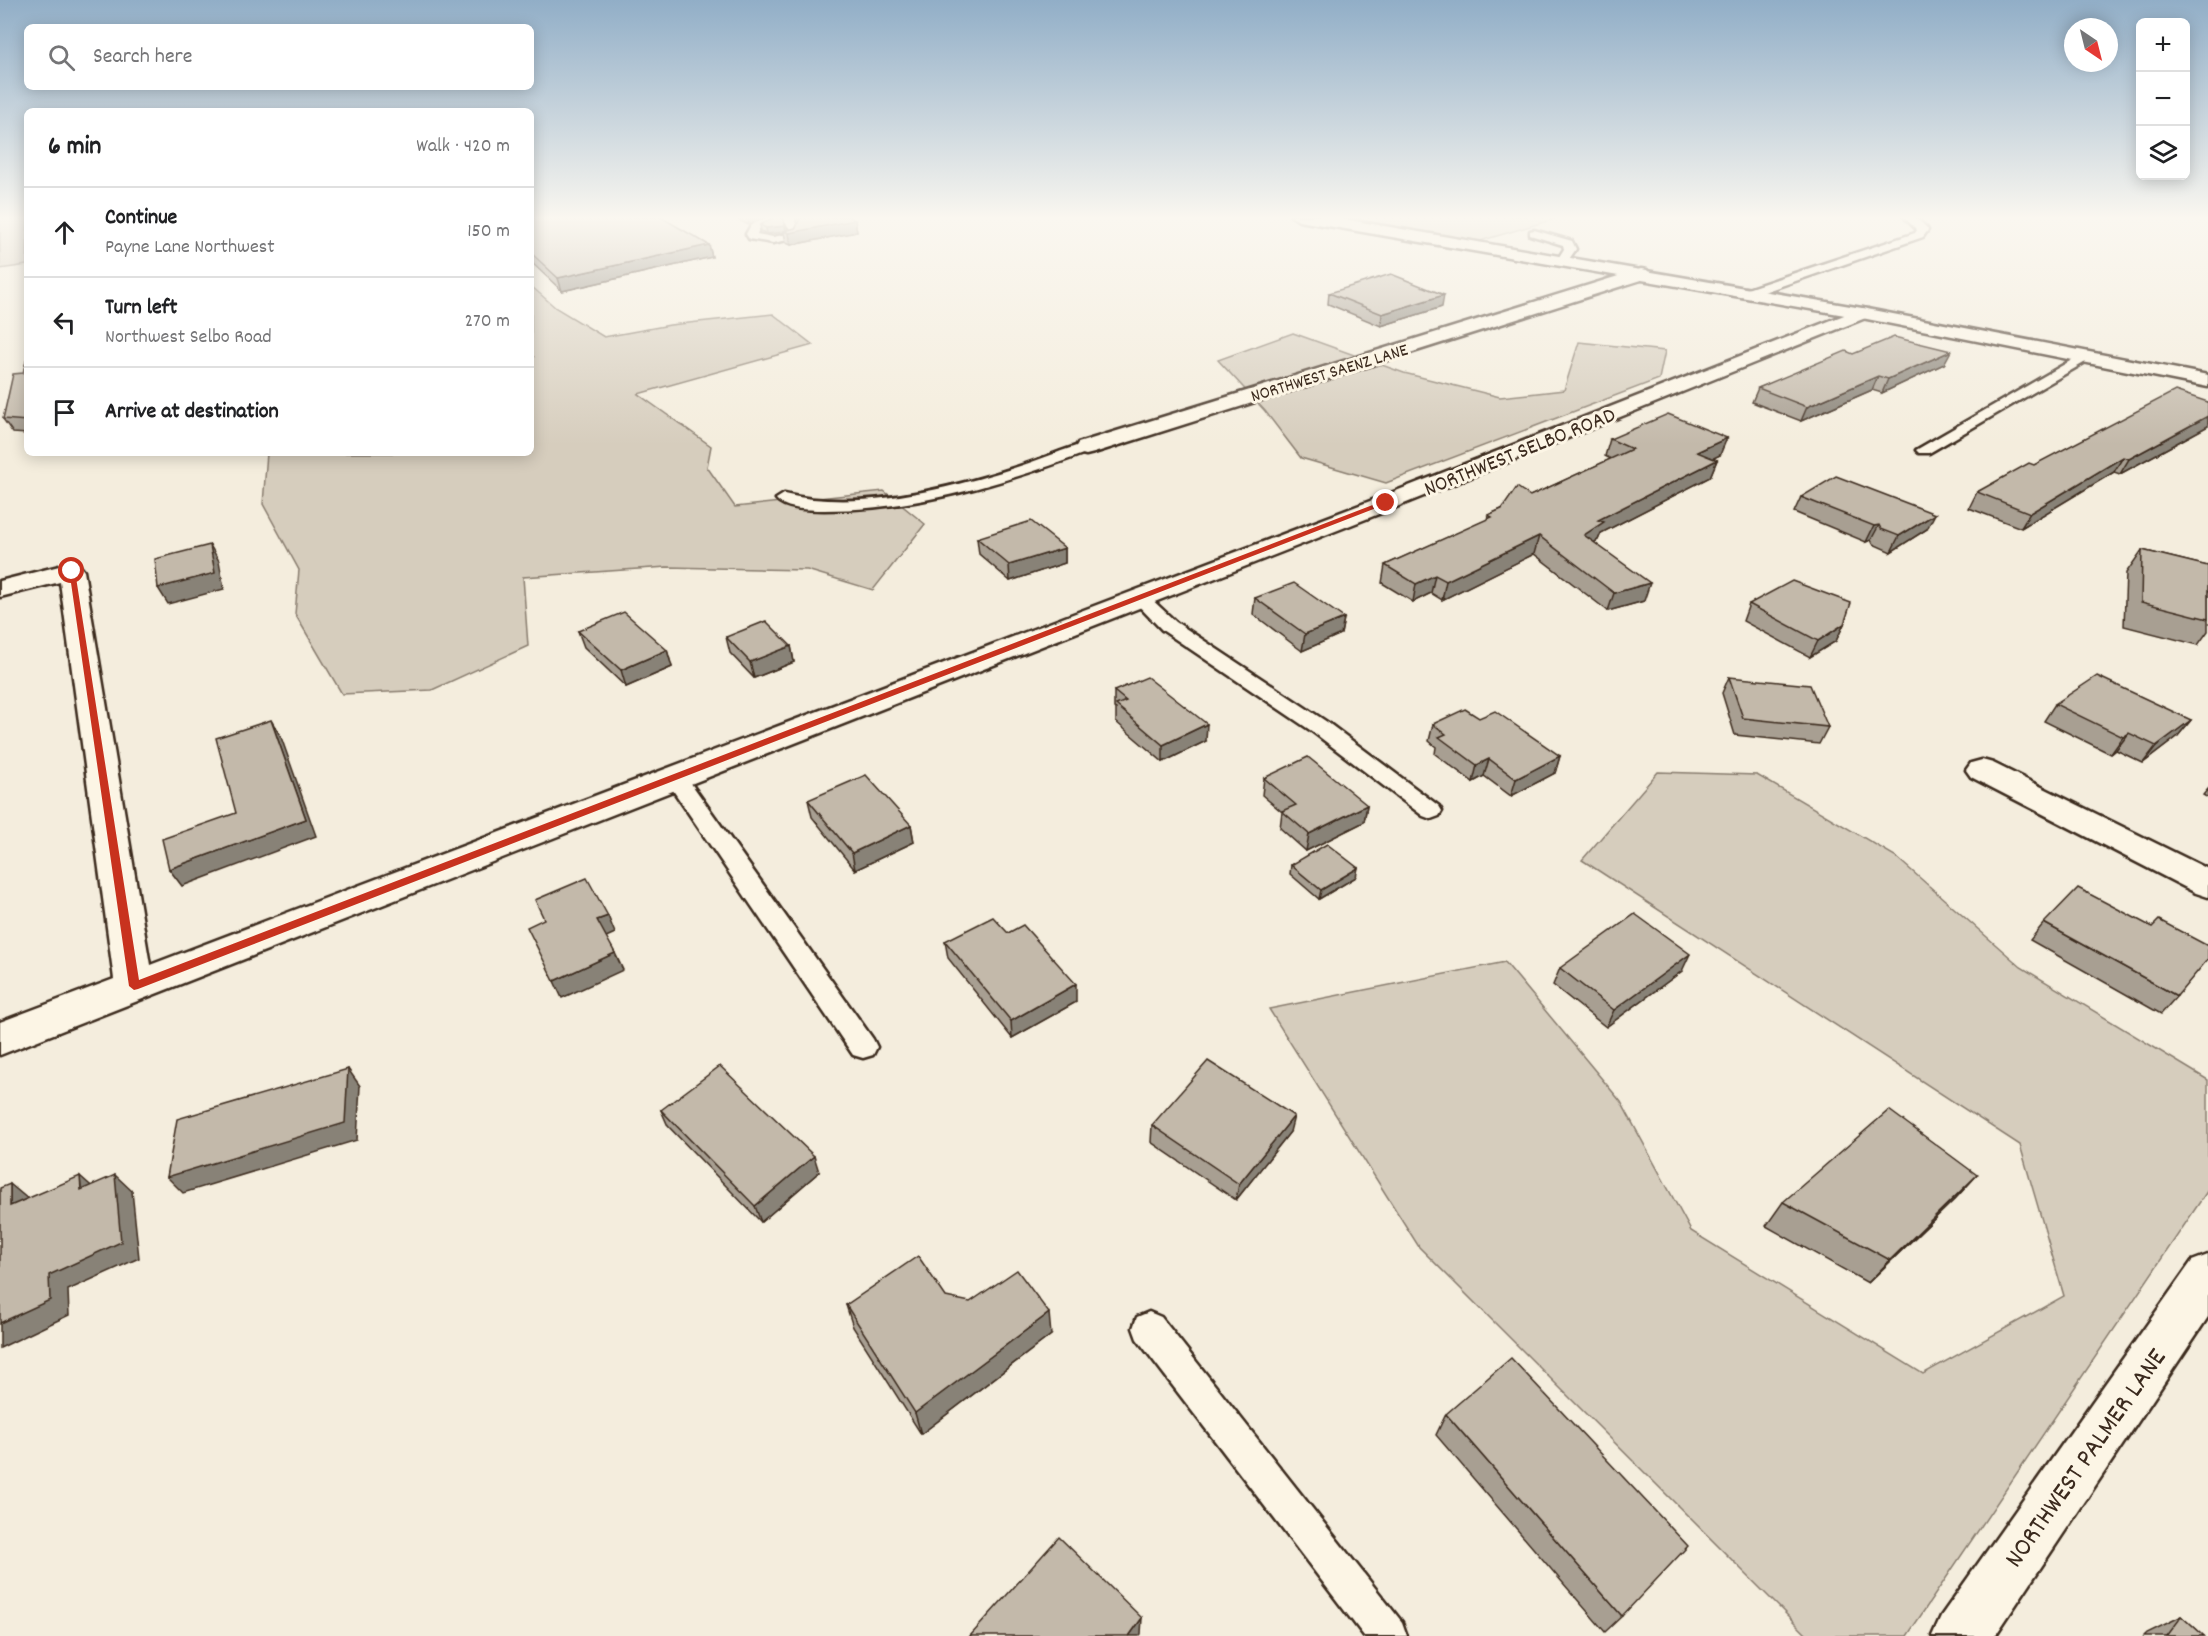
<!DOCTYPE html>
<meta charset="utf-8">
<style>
:root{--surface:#fff;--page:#f6f6f6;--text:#202124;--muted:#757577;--line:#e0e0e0}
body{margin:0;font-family:Dekko,sans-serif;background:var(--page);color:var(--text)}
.controls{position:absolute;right:18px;top:18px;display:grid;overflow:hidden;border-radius:9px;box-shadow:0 3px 15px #0003}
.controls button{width:54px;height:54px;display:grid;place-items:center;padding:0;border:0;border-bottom:2px solid var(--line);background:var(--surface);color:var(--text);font:30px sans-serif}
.compass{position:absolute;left:2064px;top:18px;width:54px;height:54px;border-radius:50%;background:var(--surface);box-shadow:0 3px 15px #0003;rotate:145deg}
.stop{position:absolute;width:18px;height:18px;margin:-14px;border:4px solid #c8321e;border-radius:50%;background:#fff}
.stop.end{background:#c8321e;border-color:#fff;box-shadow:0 2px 6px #0008}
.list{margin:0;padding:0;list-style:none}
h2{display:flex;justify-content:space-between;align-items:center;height:78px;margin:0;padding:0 24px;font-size:26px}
h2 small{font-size:20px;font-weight:400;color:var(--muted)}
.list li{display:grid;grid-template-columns:39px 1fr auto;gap:18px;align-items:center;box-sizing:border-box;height:90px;padding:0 24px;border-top:2px solid var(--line)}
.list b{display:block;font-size:22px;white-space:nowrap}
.list p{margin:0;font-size:20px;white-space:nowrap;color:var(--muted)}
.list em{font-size:20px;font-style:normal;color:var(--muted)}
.icon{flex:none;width:33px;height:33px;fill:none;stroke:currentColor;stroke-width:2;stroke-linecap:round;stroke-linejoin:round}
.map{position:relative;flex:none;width:2208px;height:1636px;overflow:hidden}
.search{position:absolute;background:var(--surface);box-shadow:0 3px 15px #0003;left:24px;top:24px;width:510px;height:66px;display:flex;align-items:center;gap:15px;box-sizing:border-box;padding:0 21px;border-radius:9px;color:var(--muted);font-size:22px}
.panel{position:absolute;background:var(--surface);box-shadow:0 3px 15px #0003;left:24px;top:108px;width:510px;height:348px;border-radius:9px}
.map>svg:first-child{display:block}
.green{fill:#d6cdbd;stroke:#887c6e;stroke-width:1.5}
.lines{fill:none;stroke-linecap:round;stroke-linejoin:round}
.service-casing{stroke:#3b2a1e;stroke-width:5}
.minor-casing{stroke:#3b2a1e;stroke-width:5}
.secondary-casing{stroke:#3b2a1e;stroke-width:5}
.service{fill:#fcf5e5;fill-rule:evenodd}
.minor{fill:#fcf5e5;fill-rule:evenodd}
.secondary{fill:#fcf5e5;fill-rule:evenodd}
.wall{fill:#a89f92;stroke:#3b2a1e;stroke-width:1.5}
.shaded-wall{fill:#888277;stroke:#3b2a1e;stroke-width:1.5}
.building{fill:#c3b9aa;stroke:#3b2a1e;stroke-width:1.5}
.route{fill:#c8321e}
.labels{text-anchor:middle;stroke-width:6;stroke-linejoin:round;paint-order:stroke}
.far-street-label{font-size:18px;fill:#3b2a1e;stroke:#fcf5e5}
.street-label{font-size:22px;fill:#3b2a1e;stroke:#fcf5e5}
.near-street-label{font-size:27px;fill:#3b2a1e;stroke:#fcf5e5}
</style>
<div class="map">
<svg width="2208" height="1636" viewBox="0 0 2208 1636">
<rect width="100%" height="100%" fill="#f4eddd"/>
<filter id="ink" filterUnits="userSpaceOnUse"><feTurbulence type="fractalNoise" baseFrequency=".0167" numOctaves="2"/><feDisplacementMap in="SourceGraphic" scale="12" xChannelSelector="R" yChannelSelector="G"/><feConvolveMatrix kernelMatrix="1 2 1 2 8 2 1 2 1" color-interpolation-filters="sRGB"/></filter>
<g filter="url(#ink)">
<g class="green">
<path d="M 0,216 L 27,216 L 27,265 L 0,269 Z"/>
<path d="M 1334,216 L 1564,216 L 1480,241 Z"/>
<path d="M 531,286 L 556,308 L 604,337 L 670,325 L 773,314 L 813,345 L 638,394 L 711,446 L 707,467 L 735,507 L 884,491 L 925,524 L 873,590 L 807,570 L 667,567 L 523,577 L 528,646 L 432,690 L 342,694 L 295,614 L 299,570 L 263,504 L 267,453 L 531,453 L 531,358 L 534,357 L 531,354 Z"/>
<path d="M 1293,333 L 1404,373 L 1500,397 L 1564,390 L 1579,342 L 1665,351 L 1659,379 L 1386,483 L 1301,458 L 1265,411 L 1218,360 Z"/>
<path d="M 1658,772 L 1757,775 L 1895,856 L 2021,967 L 2208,1080 L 2208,1190 L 1907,1636 L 1808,1636 L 1419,1247 L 1269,1009 L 1505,962 L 1621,1102 L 1691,1231 L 1923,1374 L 2064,1296 L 2020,1145 L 1582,860 Z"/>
</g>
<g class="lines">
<g class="service-casing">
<g id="service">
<path d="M 770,216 L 783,216 L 759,229 L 757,234 L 773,237 L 788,234 L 790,229 L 785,222 L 785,216 L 795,216 L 795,222 L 800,229 L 797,238 L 773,243 L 749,239 L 746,234 L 751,225 Z"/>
<path d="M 1903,216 L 1914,216 L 1927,228 L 1928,230 L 1923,237 L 1752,296 L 1744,296 L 1742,293 L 1744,290 L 1915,233 L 1917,230 Z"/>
<path d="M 1534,230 L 1572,241 L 1576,249 L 1567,262 L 1563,263 L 1557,260 L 1564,249 L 1563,245 L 1530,235 L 1530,231 Z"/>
<path d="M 2084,353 L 2091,357 L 2089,360 L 1929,453 L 1919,453 L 1916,450 Z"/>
<path d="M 1086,443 L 1094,448 L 1091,451 C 1005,483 917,510 824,510 C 811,510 785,510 776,499 L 784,494 C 858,512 950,489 1020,466 C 1042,459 1064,449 1086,443 Z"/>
<path d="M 1140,593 L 1146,594 L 1176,622 L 1327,722 L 1439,806 L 1442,811 L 1439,816 L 1431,819 L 1423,816 L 1313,732 L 1162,630 L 1131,598 L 1134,594 Z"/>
<path d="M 675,770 L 683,772 L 873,1039 L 877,1047 L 873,1055 L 863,1058 L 853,1055 L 664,777 L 667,772 Z"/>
<path d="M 1149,1312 L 1161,1317 L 1402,1622 L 1407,1636 L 1364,1636 L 1137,1339 L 1133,1328 L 1137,1317 Z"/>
</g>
</g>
<g class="minor-casing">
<g id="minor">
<path d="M 1641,269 L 1647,270 L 1650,274 L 1647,278 L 1094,453 L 1086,455 L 1078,453 L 1075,448 L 1078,443 Z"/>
<path d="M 1862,308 L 1868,309 L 1871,313 L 1868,317 L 1394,508 L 0,1055 L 0,1022 L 114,979 L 60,582 L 0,597 L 0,581 L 71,563 L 80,566 L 84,571 L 150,965 L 1378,498 Z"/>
<path d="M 1982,760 L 1993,763 L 2208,869 L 2208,897 L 2196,893 L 1971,777 L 1966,770 L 1971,763 Z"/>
<path d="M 2208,1255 L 2208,1317 L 1995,1636 L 1932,1636 L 1941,1616 L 2192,1261 Z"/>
</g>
</g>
<g class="secondary-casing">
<path id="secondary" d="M 1291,216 L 1326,216 L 1862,308 L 2208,375 L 2208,387 L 1862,318 L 1299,221 Z"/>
</g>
<use href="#service" class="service"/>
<use href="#minor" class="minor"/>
<use href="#secondary" class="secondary"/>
</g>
<g class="wall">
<path d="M 531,216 L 709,245 L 712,257 L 562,291 L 531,262 Z"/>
<path d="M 730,216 L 766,216 L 749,225 Z"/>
<path d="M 797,216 L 848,216 L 855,220 L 857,232 L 791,245 L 786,243 L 784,232 L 767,234 L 761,231 L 760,225 L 785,226 L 786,230 L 796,228 L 799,221 Z"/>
<path d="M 1329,293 L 1442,307 L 1381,326 L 1328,304 Z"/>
<path d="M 1853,354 L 1944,364 L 1882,393 L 1872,390 L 1801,421 L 1752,402 L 1758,388 Z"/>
<path d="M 27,358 L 27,434 L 13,433 L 3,419 L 23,373 Z"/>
<path d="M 2208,402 L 2208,426 L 2120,474 L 2114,472 L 2021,528 L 1969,508 L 1977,492 L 2034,465 Z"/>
<path d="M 1610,439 L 1720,455 L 1713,458 L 1717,460 L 1710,477 L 1601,533 L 1598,540 L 1594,542 L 1644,601 L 1608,611 L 1534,554 L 1442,600 L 1431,593 L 1413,602 L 1382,583 L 1385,565 L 1487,520 L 1488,515 L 1611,459 L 1605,456 Z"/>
<path d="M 1801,497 L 1927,529 L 1891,552 L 1873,544 L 1871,540 L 1866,542 L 1794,512 Z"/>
<path d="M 977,538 L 1065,548 L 1065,563 L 1010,581 L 979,554 Z"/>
<path d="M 2142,550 L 2208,566 L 2208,631 L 2198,645 L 2124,626 L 2126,573 Z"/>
<path d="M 1255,598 L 1344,618 L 1341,634 L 1302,651 L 1253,614 Z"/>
<path d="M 1749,604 L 1844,624 L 1836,641 L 1810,657 L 1743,621 Z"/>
<path d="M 578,631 L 667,650 L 672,667 L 626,687 L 584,647 Z"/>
<path d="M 726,637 L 791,646 L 794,662 L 754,678 L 730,653 Z"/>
<path d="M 1729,677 L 1828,727 L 1819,744 L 1735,735 L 1722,693 Z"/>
<path d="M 1114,691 L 1206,741 L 1163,762 L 1116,722 L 1116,709 L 1114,708 Z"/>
<path d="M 2055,704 L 2191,720 L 2177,737 L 2143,763 L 2116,750 L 2111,754 L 2044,721 Z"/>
<path d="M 1479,718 L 1560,756 L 1555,773 L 1511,796 L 1484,776 L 1473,782 L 1435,754 L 1436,747 L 1429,741 L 1433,724 Z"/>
<path d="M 1264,778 L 1367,805 L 1364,822 L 1306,851 L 1280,828 L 1282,812 L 1262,795 Z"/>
<path d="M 2208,789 L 2208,798 L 2203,795 Z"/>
<path d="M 808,800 L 911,825 L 914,842 L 855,870 L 812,817 Z"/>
<path d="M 1291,865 L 1356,877 L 1319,899 L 1290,874 Z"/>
<path d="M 2044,923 L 2177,996 L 2161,1014 L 2030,940 Z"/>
<path d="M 1008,933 L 1076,1002 L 1012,1038 L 948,958 L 945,941 Z"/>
<path d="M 1560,968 L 1682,971 L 1606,1027 L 1553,985 Z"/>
<path d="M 661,1110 L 819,1172 L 761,1222 L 668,1126 Z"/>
<path d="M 1152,1125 L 1290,1132 L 1236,1200 L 1151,1142 Z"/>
<path d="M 1977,1175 L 1955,1199 L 1868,1283 L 1766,1226 L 1783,1202 Z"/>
<path d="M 846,1305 L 1051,1335 L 921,1434 L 853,1327 Z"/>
<path d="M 1446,1414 L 1622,1616 L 1605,1632 L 1436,1435 Z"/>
<path d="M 2182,1616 L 2204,1636 L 2144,1636 L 2147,1633 Z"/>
</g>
<g class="shaded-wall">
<path d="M 747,216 L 766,216 L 749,225 Z"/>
<path d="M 855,220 L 857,232 L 791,245 L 789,233 Z"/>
<path d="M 785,226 L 786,232 L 784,231 L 784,232 L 767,234 L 766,228 Z"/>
<path d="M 709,245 L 712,257 L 562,291 L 558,278 Z"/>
<path d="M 1444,295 L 1442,307 L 1381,326 L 1382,314 Z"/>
<path d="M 1951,351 L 1944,364 L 1882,393 L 1888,379 Z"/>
<path d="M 1878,376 L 1872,390 L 1801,421 L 1807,407 Z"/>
<path d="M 2208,416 L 2208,426 L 2120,474 L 2129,459 Z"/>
<path d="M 1727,438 L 1720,455 L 1691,469 L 1697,452 Z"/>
<path d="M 2123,457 L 2114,472 L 2021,528 L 2030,513 Z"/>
<path d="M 1717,460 L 1710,477 L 1601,533 L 1598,540 L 1578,553 L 1584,535 L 1598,520 Z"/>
<path d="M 1935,514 L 1927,529 L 1891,552 L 1899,536 Z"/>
<path d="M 1879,525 L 1871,540 L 1866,542 L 1874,526 Z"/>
<path d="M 1539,536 L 1534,554 L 1442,600 L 1446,581 Z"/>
<path d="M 210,545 L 219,561 L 224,589 L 168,604 L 158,588 Z"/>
<path d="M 1065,548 L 1065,563 L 1010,581 L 1009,565 Z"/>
<path d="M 1435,575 L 1431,593 L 1413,602 L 1416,584 Z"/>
<path d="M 1650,583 L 1644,601 L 1608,611 L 1614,593 Z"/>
<path d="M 1344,618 L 1341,634 L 1302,651 L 1305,634 Z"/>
<path d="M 1844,624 L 1836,641 L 1810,657 L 1818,641 Z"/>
<path d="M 791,646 L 794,662 L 754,678 L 750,662 Z"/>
<path d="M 667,650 L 672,667 L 626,687 L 621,670 Z"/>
<path d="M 271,720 L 281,737 L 316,836 L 182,886 L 169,869 L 306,819 Z"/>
<path d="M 2191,720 L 2177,737 L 2143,763 L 2156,746 Z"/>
<path d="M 1207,724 L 1206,741 L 1163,762 L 1163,745 Z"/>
<path d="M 2129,733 L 2116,750 L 2111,754 L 2123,737 Z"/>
<path d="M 1560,756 L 1555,773 L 1511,796 L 1516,779 Z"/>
<path d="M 1489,759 L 1484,776 L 1473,782 L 1477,765 Z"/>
<path d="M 1367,805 L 1364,822 L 1306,851 L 1309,834 Z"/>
<path d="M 911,825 L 914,842 L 855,870 L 852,853 Z"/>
<path d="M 1358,868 L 1356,877 L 1319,899 L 1321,890 Z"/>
<path d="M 608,916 L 615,933 L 604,938 L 597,920 Z"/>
<path d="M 615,953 L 623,970 L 562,998 L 554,981 Z"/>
<path d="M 1690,954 L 1682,971 L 1606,1027 L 1614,1010 Z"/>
<path d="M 1076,984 L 1076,1002 L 1012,1038 L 1011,1021 Z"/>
<path d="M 348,1069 L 360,1086 L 357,1140 L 183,1193 L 167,1177 Z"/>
<path d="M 1294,1116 L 1290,1132 L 1236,1200 L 1239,1184 Z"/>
<path d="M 814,1156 L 819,1172 L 761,1222 L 755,1206 Z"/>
<path d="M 115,1175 L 132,1191 L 139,1258 L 68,1290 L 69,1315 L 0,1348 L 0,1323 L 49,1275 Z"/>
<path d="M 1977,1175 L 1955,1199 L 1868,1283 L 1890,1260 Z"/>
<path d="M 80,1176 L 98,1192 L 81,1190 Z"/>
<path d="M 10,1184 L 29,1200 L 10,1206 Z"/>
<path d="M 1049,1313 L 1051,1335 L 921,1434 L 915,1413 Z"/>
<path d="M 1142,1618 L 1141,1634 L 1139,1636 L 1129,1636 Z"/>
</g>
<g class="building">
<path d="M 531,216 L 659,216 L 709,245 L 558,278 L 531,253 Z"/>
<path d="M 776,216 L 783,216 L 785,226 L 766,228 L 760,225 Z"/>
<path d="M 799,216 L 848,216 L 855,220 L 789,233 L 784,231 L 796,228 L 800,218 Z"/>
<path d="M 1391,274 L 1444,295 L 1382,314 L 1329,293 Z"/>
<path d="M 1894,337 L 1951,351 L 1888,379 L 1878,376 L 1807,407 L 1758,388 L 1846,351 L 1853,354 Z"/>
<path d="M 27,358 L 27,421 L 3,419 L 13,374 L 23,373 Z"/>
<path d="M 2175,391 L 2208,402 L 2208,416 L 2129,459 L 2123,457 L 2030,513 L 1977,492 L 2029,463 L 2034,465 Z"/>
<path d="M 1668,414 L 1727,438 L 1697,452 L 1717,460 L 1598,520 L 1604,522 L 1584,535 L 1650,583 L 1614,593 L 1539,536 L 1446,581 L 1435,575 L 1416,584 L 1385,565 L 1492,517 L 1488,515 L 1502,509 L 1517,487 L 1530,496 L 1632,449 L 1610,439 Z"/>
<path d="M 1836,476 L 1935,514 L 1899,536 L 1881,529 L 1879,525 L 1874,526 L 1801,497 Z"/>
<path d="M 1031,521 L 1065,548 L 1009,565 L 977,538 Z"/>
<path d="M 210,545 L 215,573 L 158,588 L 155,559 Z"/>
<path d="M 2142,550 L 2208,566 L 2208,619 L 2141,602 Z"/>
<path d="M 1792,581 L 1851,603 L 1844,624 L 1818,641 L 1749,604 Z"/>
<path d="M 1294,583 L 1344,618 L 1305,634 L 1255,598 Z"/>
<path d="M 624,612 L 667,650 L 621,670 L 578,631 Z"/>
<path d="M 766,621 L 791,646 L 750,662 L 726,637 Z"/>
<path d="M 2097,676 L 2191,720 L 2156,746 L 2129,733 L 2123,737 L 2055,704 Z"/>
<path d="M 1147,677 L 1207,724 L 1163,745 L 1116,705 L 1126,701 L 1114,691 Z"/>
<path d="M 1729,677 L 1810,685 L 1828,727 L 1743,718 Z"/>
<path d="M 1465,709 L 1479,718 L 1495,711 L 1560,756 L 1516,779 L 1489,759 L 1477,765 L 1439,737 L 1446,734 L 1433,724 Z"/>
<path d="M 271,720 L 306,819 L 169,869 L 162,839 L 236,813 L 216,738 Z"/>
<path d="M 1308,757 L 1367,805 L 1309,834 L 1282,811 L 1296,805 L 1264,778 Z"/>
<path d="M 866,775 L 911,825 L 852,853 L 808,800 Z"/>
<path d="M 1327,844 L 1358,868 L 1321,890 L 1291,865 Z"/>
<path d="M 587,878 L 608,916 L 597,920 L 615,953 L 554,981 L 527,927 L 544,919 L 535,900 Z"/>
<path d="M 2078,888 L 2152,927 L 2159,920 L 2208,946 L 2208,959 L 2177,996 L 2044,923 Z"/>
<path d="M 1635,914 L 1690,954 L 1614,1010 L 1560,968 Z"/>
<path d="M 993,917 L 1008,933 L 1023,925 L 1076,984 L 1011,1021 L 945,941 Z"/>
<path d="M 1208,1061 L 1294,1116 L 1239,1184 L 1152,1125 Z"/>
<path d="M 720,1066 L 814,1156 L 755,1206 L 661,1110 Z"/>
<path d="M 348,1069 L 345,1123 L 167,1177 L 177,1119 Z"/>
<path d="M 1889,1110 L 1977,1175 L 1890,1260 L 1783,1202 Z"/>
<path d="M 115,1175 L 121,1242 L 49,1275 L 50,1300 L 0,1323 L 0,1188 L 10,1184 L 10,1206 L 80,1176 L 81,1190 Z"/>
<path d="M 918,1256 L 946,1297 L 970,1302 L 1017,1270 L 1049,1313 L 915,1413 L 846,1305 Z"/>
<path d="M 1511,1358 L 1688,1546 L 1622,1616 L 1446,1414 Z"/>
<path d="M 1059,1537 L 1142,1618 L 1129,1636 L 970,1636 Z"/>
<path d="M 2182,1616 L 2204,1636 L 2167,1636 Z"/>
</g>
</g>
<linearGradient id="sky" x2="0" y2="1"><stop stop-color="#91aec7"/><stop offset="0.49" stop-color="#faf7f0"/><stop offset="1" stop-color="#faf7f0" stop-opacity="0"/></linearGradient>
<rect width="2208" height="445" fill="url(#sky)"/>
<path class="route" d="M 1383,501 L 1389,503 L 138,989 L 134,990 L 129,986 L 69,569 L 75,571 L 139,980 Z"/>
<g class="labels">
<g class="far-street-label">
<text transform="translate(1329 372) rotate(-17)" y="6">NORTHWEST SAENZ LANE</text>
</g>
<g class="street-label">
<text transform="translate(1519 450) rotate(-22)" y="8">NORTHWEST SELBO ROAD</text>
</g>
<g class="near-street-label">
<text transform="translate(2084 1457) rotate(-55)" y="9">NORTHWEST PALMER LANE</text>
</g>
</g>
</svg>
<div class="controls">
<button>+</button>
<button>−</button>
<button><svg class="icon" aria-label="layers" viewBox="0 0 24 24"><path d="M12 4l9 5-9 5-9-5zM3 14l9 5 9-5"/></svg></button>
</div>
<svg class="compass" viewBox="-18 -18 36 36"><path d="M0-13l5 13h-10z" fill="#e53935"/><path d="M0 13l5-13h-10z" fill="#757577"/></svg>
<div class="stop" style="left:72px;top:571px"></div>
<div class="stop end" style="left:1386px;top:503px"></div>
<div class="search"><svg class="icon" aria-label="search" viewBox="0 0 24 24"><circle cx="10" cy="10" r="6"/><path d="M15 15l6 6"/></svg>Search here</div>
<section class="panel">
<h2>6 min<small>Walk · 420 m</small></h2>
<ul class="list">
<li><svg class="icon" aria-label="ahead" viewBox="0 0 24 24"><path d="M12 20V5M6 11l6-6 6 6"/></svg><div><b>Continue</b><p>Payne Lane Northwest</p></div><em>150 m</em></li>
<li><svg class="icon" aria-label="left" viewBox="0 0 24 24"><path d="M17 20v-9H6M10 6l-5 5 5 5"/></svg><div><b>Turn left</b><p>Northwest Selbo Road</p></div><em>270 m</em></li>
<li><svg class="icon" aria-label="arrive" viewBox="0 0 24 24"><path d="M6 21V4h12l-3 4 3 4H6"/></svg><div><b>Arrive at destination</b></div></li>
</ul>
</section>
</div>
